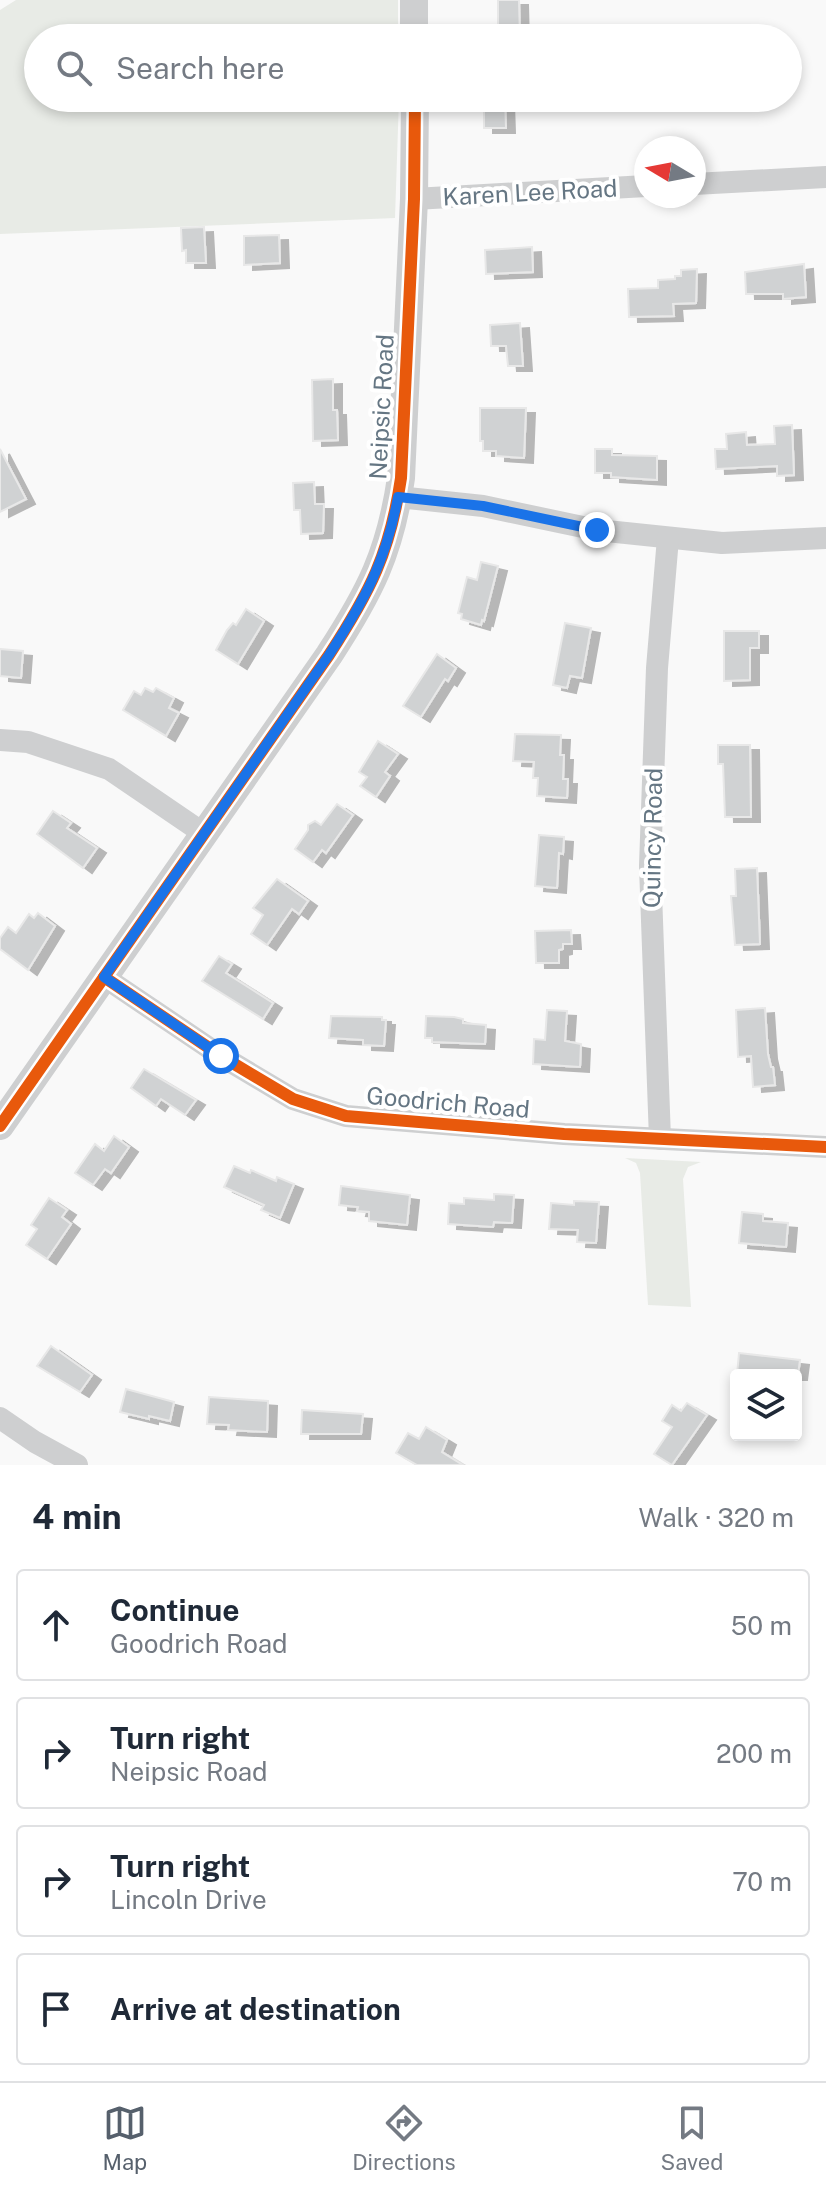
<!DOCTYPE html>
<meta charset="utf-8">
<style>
:root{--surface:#fff;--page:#f6f6f7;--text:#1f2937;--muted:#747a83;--line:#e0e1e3;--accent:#56606c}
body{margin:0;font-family:"Public Sans",sans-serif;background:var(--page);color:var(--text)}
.controls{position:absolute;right:24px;bottom:24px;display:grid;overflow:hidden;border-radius:8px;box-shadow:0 4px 12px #0003}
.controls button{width:72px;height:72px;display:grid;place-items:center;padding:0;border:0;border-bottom:2px solid var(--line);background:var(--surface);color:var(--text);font:40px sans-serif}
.compass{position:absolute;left:634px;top:136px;width:72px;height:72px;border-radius:50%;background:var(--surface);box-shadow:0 4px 12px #0003;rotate:280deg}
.stop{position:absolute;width:24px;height:24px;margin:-18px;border:6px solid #1a73e8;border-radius:50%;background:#fff}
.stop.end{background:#1a73e8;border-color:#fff;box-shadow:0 2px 8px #0008}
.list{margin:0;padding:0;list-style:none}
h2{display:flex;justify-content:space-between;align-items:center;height:104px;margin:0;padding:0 32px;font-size:34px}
h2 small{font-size:26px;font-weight:400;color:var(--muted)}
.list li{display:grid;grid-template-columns:52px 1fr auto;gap:24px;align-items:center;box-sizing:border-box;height:112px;margin:0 16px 16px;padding:0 16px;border:2px solid var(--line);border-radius:8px}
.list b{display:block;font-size:30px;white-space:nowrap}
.list p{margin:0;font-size:26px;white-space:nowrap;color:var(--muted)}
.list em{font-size:26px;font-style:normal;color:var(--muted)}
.icon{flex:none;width:44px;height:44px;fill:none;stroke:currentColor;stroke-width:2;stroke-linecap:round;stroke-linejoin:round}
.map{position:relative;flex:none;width:826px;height:1465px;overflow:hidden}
.search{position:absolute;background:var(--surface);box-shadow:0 4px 12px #0003;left:24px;right:24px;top:24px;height:88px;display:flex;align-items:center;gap:20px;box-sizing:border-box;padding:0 28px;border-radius:44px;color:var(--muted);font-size:30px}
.sheet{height:616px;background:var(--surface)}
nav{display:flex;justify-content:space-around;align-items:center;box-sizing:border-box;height:112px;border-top:2px solid var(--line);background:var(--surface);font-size:22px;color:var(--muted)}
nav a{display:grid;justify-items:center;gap:4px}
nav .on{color:var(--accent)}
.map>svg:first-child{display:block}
.green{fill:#e8ebe6}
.building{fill:#d0d2d3;stroke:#e8e8e8;stroke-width:2;filter:url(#shadow)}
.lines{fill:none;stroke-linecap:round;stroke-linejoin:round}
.minor{stroke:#cecfd0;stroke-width:22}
.tertiary{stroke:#cecfd0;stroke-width:28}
.cycleway-casing{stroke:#fff;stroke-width:17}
.cycleway{stroke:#e8590c;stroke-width:12}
.route{stroke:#1a73e8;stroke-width:10}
.labels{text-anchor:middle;stroke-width:8;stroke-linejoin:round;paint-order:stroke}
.street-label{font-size:24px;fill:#657683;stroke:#fff}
</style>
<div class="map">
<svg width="826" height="1465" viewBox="0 0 826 1465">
<defs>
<filter id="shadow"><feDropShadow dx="9" dy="5" stdDeviation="0" flood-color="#0004"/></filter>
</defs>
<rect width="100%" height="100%" fill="#f9f9f9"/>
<g class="green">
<path d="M 16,0 L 398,0 L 398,38 L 38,38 L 38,98 L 399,98 L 395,218 L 0,234 L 0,10 Z"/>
<path d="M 625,1158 L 701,1162 L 688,1167 L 683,1179 L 691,1307 L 648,1305 L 640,1173 L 636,1163 Z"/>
</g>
<g class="building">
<path d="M 498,0 L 519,0 L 520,38 L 498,38 Z"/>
<path d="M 505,99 L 506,128 L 484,128 L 484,100 Z"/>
<path d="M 204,227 L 206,263 L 186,263 L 186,250 L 182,251 L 181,228 Z"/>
<path d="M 279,235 L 280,263 L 244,265 L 244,236 Z"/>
<path d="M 532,247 L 533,272 L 486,274 L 485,250 Z"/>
<path d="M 804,264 L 806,297 L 783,299 L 783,294 L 746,294 L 745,272 Z"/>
<path d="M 697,269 L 696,303 L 673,304 L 674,316 L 629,317 L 628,289 L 658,288 L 658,280 L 675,279 L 675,276 L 681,276 L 681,270 Z"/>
<path d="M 520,323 L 523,366 L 508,366 L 506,346 L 491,346 L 490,325 Z"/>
<path d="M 333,379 L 333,410 L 337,410 L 338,440 L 313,441 L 312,380 Z"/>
<path d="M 480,408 L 526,408 L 524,458 L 496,456 L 496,451 L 483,451 L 483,441 L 480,441 Z"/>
<path d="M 792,425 L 794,475 L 777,476 L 777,466 L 716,469 L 715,449 L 727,449 L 726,434 L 746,432 L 747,445 L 775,444 L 774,426 Z"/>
<path d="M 0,449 L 26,499 L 0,512 Z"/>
<path d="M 595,449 L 612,449 L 612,455 L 657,456 L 657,480 L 611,477 L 611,473 L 595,473 Z"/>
<path d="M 314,482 L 315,504 L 324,504 L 323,533 L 301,534 L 300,510 L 294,510 L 293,483 Z"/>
<path d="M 481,562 L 498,566 L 484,621 L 482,620 L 481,625 L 461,619 L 462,614 L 458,613 L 467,577 L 477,580 Z"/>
<path d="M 246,609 L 264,621 L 238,664 L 216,650 L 227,630 L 233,623 L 236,625 Z"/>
<path d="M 565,623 L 591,628 L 582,678 L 570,676 L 567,688 L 553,685 Z"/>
<path d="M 724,631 L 759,631 L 759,648 L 750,648 L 750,680 L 724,681 Z"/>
<path d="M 0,649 L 23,651 L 21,678 L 0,676 Z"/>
<path d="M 437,654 L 456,668 L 448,681 L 445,679 L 421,717 L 403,706 Z"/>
<path d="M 145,688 L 153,692 L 156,688 L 174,698 L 169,708 L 179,713 L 166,736 L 123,710 L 134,691 L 141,695 Z"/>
<path d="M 515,734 L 561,735 L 560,755 L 564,755 L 563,779 L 568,779 L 567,798 L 537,796 L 538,778 L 533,778 L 534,762 L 513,761 Z"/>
<path d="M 378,741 L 398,754 L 385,772 L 390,776 L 376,797 L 360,786 L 367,777 L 359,772 Z"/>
<path d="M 718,745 L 750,745 L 751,817 L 725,817 L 723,764 L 718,764 Z"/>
<path d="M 337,804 L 353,815 L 326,853 L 322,850 L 313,862 L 295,849 L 308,830 L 308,825 L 315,821 L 321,825 Z"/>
<path d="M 53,811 L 71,823 L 67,828 L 97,848 L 83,868 L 37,834 Z"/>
<path d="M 539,835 L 564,837 L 563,854 L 559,853 L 557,888 L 535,886 Z"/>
<path d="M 757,868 L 760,944 L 735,945 L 731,896 L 736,896 L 735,869 Z"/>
<path d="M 277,879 L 308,901 L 299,914 L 292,909 L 267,945 L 251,934 L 263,915 L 253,908 Z"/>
<path d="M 38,913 L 55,926 L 28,970 L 0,949 L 0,938 L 8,927 L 16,933 L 29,914 L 34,918 Z"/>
<path d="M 571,930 L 572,944 L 563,944 L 563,949 L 559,950 L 559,963 L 536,963 L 535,931 Z"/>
<path d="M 219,956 L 232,964 L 226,973 L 273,1003 L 263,1019 L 202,981 Z"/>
<path d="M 765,1008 L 768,1054 L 771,1067 L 773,1067 L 775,1085 L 753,1087 L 751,1056 L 738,1057 L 736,1010 Z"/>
<path d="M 547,1010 L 567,1011 L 565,1041 L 581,1044 L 580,1067 L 533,1064 L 534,1039 L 545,1040 Z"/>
<path d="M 331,1016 L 382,1017 L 382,1020 L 386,1020 L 384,1046 L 363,1045 L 363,1040 L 329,1038 Z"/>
<path d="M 426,1016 L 454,1017 L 463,1019 L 463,1023 L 486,1025 L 485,1044 L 432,1042 L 432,1038 L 425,1038 Z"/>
<path d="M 144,1069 L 196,1100 L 185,1115 L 161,1099 L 156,1106 L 131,1088 Z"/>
<path d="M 114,1136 L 129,1147 L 111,1173 L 105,1169 L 93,1185 L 75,1173 L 95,1144 L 104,1151 Z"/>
<path d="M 234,1166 L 250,1173 L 251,1170 L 276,1181 L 277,1177 L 294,1184 L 280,1218 L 261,1210 L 264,1205 L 224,1187 Z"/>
<path d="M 341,1186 L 410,1195 L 407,1225 L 369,1221 L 369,1212 L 357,1211 L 358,1207 L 339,1205 Z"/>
<path d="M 494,1194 L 514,1195 L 512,1223 L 494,1222 L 493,1227 L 448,1224 L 449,1203 L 464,1204 L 464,1198 L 494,1200 Z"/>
<path d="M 49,1198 L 67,1210 L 62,1217 L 71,1224 L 47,1259 L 26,1245 L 37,1229 L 31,1225 Z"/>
<path d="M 574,1201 L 599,1202 L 596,1243 L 577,1242 L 578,1230 L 549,1229 L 551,1203 L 574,1205 Z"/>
<path d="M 742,1212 L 763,1214 L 763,1221 L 788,1223 L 786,1247 L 739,1243 Z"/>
<path d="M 51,1346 L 92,1375 L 80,1392 L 37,1366 Z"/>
<path d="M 739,1353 L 800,1360 L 798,1375 L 737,1375 Z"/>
<path d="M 126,1389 L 174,1402 L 170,1421 L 149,1416 L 149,1419 L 120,1412 Z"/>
<path d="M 209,1397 L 268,1401 L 267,1432 L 228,1430 L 229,1425 L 207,1424 Z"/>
<path d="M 687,1403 L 707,1415 L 672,1465 L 654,1454 L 672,1427 L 662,1421 L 672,1405 L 681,1411 Z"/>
<path d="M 302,1410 L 363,1414 L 361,1434 L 301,1434 Z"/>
<path d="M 426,1427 L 447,1440 L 442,1452 L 463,1465 L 417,1465 L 396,1453 L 408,1433 L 419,1439 Z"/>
</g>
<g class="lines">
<g class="minor">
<path d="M 694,184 L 826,177"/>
<path d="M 414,199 L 646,186"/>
<path d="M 398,497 L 483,506 L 597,530 L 722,543 L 826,538"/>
<path d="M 0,740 L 28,742 L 109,769 L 203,833"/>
<path d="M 104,977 L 221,1056 L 293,1099 L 346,1116 L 564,1134 L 826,1147"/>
<path d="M 660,1139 L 650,866 L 657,668 L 668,538"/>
<path d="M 0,1418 L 35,1442 L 77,1465"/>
</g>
<g class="tertiary">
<path d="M 414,0 L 414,38"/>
<path d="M 0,1126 L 329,655 C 370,592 390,553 401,478 L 414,199 L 415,98"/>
</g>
<g class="cycleway-casing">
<g id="cycleway">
<path d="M 104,977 L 221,1056 L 293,1099 L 346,1116 L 564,1134 L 826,1147"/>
<path d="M 0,1126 L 329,655 C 370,592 390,553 401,478 L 414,199 L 415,98"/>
</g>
</g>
<use href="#cycleway" class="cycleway"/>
</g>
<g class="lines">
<path class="route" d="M 221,1056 L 104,977 L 329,655 C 364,601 386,562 398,497 L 483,506 L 597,530"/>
</g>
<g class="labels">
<g class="street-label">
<text transform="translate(530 193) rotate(-3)" y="8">Karen Lee Road</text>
<text transform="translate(382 407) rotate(-87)" y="8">Neipsic Road</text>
<text transform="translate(653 838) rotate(-89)" y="8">Quincy Road</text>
<text transform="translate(448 1103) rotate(5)" y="8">Goodrich Road</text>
</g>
</g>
</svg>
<div class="controls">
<button><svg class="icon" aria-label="layers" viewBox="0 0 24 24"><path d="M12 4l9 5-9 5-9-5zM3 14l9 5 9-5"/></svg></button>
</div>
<svg class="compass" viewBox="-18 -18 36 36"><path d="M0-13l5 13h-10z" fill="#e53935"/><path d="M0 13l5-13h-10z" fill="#747a83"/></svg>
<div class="stop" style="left:221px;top:1056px"></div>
<div class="stop end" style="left:597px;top:530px"></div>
<div class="search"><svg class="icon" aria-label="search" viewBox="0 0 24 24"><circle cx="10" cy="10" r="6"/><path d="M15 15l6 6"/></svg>Search here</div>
</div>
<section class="sheet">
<h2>4 min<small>Walk · 320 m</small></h2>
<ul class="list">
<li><svg class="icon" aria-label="ahead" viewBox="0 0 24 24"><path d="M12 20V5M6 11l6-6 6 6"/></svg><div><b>Continue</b><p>Goodrich Road</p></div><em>50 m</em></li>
<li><svg class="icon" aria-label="right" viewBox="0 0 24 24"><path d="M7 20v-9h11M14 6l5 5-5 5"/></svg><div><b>Turn right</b><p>Neipsic Road</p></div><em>200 m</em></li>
<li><svg class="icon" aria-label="right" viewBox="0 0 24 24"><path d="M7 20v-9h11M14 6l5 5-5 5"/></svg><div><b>Turn right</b><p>Lincoln Drive</p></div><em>70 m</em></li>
<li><svg class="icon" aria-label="arrive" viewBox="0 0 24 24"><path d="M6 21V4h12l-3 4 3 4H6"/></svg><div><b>Arrive at destination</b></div></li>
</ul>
</section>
<nav>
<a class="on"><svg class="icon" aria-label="map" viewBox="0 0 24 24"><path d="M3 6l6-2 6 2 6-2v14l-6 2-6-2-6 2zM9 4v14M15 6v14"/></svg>Map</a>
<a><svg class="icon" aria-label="directions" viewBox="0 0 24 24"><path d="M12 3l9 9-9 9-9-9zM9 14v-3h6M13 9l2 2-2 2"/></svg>Directions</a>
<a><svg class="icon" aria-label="saved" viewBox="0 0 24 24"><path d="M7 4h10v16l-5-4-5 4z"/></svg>Saved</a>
</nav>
